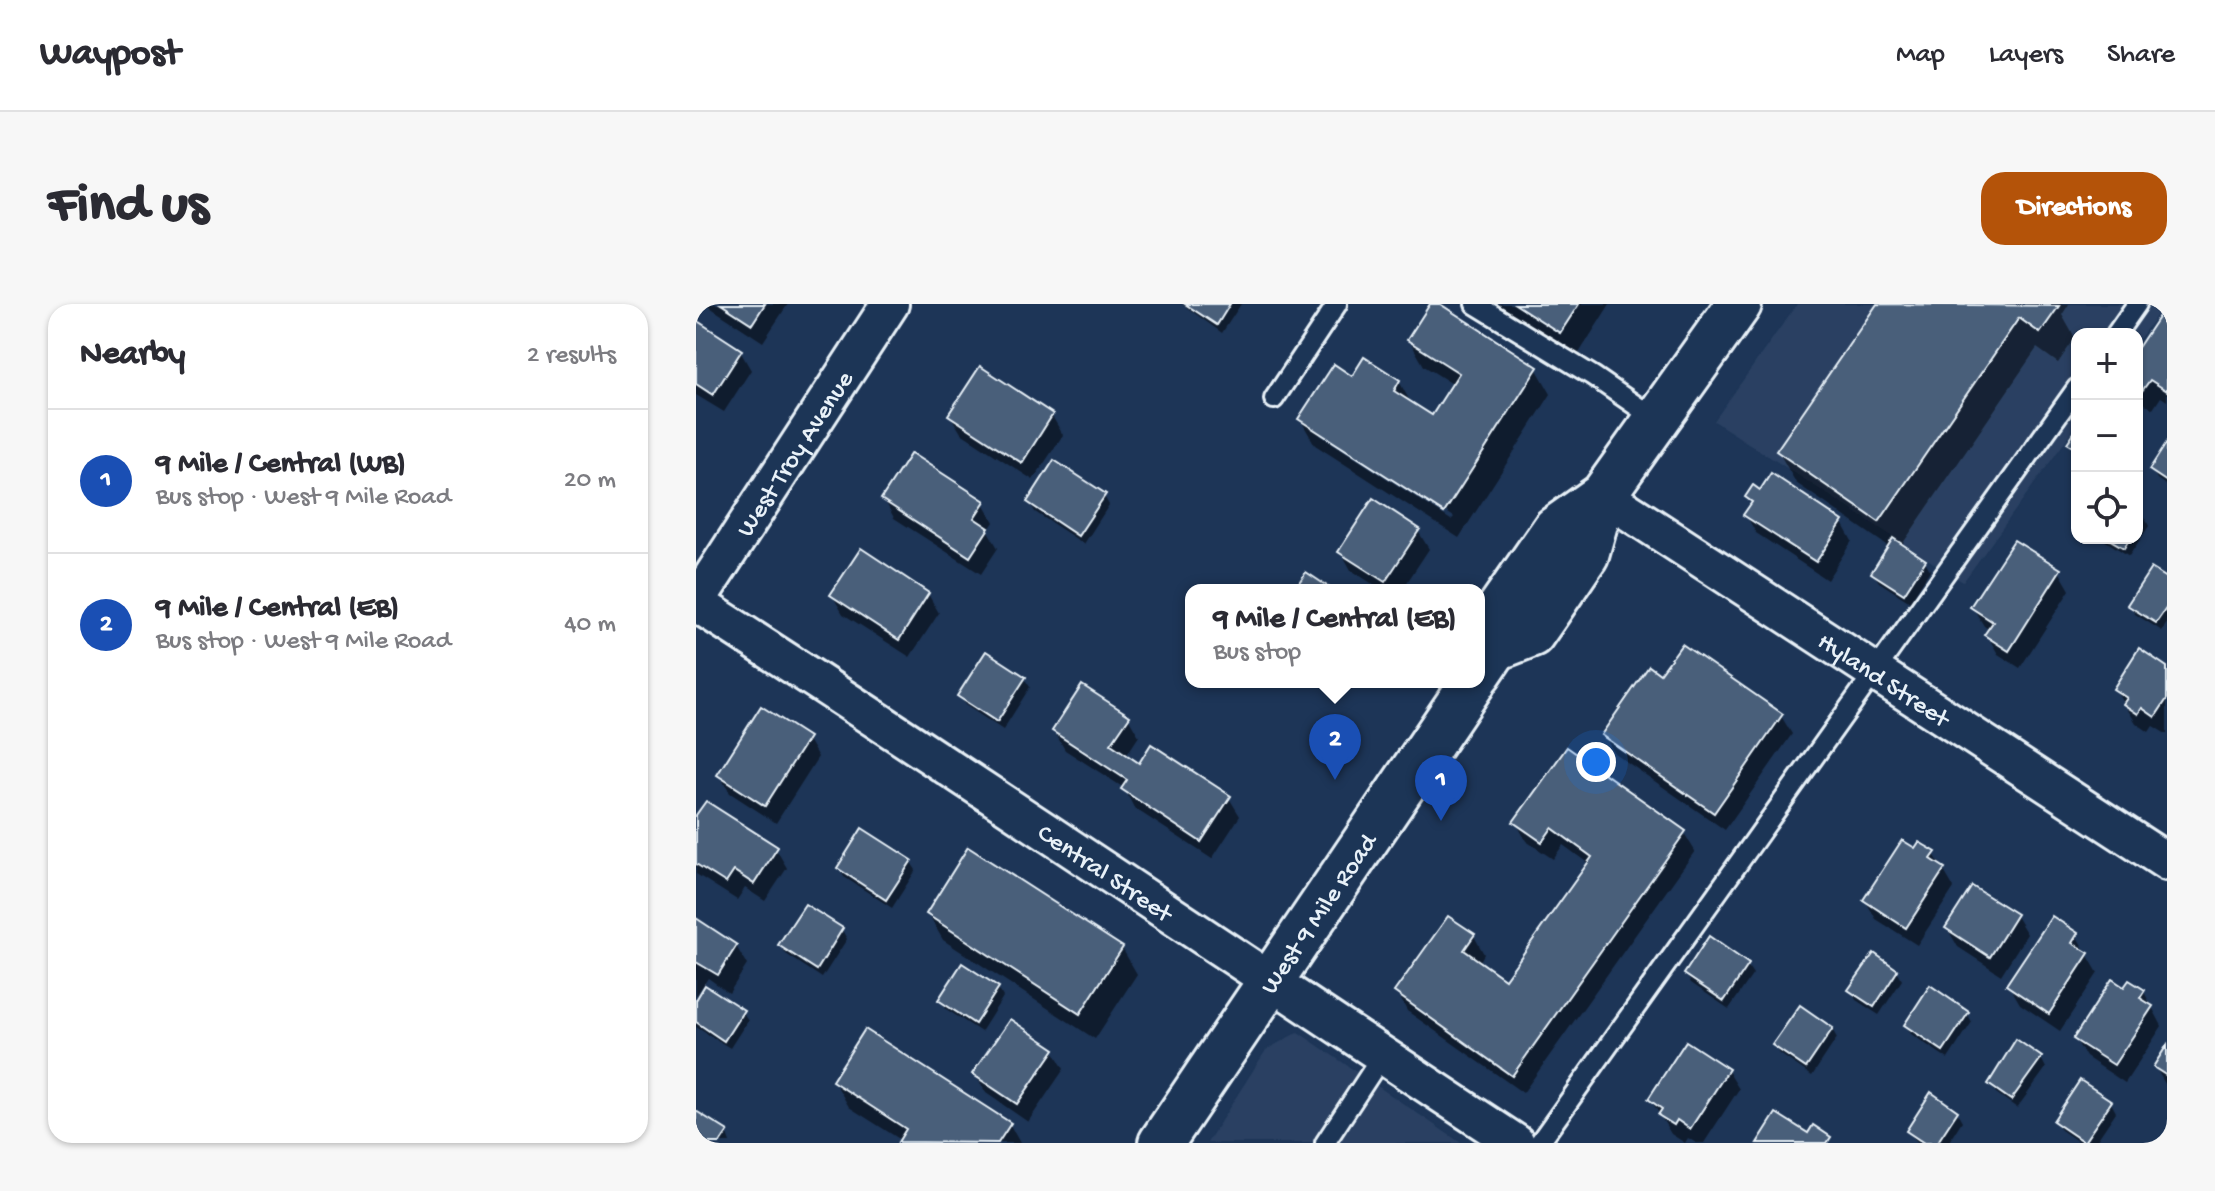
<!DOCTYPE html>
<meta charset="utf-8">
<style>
:root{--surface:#fff;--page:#f7f7f7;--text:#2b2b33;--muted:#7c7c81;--line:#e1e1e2;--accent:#b45309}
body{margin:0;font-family:"Gochi Hand",sans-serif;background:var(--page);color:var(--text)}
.controls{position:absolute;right:24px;top:24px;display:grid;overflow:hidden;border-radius:16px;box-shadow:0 2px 6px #0004}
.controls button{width:72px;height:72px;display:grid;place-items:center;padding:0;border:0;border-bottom:2px solid var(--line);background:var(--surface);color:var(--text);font:40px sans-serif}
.you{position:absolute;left:900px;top:458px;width:28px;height:28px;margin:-20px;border:6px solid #fff;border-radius:50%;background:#1a73e8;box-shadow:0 0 0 12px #1a73e833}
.badge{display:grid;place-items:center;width:52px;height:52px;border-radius:50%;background:var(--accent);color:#fff;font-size:26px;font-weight:700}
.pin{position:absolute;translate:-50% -66px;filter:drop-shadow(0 2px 4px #0008)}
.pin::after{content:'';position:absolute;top:42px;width:28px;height:24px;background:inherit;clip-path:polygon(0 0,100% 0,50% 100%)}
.popup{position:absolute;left:489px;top:280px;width:300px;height:104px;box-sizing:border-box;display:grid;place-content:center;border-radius:16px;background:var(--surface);filter:drop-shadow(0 2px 6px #0005);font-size:26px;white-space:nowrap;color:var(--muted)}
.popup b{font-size:30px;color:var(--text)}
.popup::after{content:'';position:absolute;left:50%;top:100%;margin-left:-16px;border:16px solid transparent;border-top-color:var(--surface)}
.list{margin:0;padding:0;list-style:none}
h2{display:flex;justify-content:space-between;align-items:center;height:104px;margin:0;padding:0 32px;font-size:34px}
h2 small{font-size:26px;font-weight:400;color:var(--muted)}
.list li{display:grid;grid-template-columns:52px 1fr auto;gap:24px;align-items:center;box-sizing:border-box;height:144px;padding:0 32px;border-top:2px solid var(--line)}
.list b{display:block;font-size:30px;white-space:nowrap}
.list p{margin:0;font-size:26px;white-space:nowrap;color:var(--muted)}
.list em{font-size:26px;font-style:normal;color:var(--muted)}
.icon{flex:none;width:44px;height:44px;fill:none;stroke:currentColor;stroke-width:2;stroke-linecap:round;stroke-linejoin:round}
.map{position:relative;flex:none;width:1471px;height:839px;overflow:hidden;border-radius:24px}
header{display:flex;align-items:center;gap:48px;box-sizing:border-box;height:112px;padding:0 40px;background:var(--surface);border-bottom:2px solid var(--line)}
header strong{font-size:38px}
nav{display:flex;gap:44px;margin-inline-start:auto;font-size:28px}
.intro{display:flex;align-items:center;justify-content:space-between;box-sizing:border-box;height:192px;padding:0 48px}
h1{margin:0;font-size:56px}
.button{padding:20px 36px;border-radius:24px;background:var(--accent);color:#fff;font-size:28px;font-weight:700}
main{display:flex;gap:48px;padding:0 48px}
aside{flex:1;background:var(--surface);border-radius:24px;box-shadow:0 2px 6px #0004}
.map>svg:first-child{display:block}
.built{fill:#2a4162}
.shadow{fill:#0007;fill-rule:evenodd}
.building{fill:#495e7a;stroke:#e8f1f8;stroke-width:2}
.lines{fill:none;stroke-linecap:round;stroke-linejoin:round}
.service-casing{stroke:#e8f1f8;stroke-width:24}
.minor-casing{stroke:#e8f1f8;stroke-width:42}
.secondary-casing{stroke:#e8f1f8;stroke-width:50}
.service{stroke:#1d3557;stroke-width:18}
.minor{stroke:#1d3557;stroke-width:36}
.secondary{stroke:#1d3557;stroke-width:44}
.labels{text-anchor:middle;stroke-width:6;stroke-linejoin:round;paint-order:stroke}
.street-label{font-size:26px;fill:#e8f1f8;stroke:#1d3557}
</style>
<header>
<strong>Waypost</strong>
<nav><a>Map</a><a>Layers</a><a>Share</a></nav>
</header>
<div class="intro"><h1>Find us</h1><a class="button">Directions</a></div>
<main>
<aside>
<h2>Nearby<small>2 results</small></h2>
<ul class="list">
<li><span class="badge" style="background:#1a4fb4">1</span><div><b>9 Mile / Central (WB)</b><p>Bus stop · West 9 Mile Road</p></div><em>20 m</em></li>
<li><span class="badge" style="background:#1a4fb4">2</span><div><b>9 Mile / Central (EB)</b><p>Bus stop · West 9 Mile Road</p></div><em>40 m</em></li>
</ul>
</aside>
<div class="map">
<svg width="1471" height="839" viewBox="0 0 1471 839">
<rect width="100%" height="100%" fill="#1d3557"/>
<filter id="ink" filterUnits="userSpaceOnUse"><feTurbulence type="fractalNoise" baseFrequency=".0125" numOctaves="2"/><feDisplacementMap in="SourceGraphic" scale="16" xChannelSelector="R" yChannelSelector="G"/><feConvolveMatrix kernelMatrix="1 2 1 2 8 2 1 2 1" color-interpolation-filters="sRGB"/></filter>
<g filter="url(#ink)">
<g class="built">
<path d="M 1101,0 L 1469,0 L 1441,38 L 1441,30 L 1381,30 L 1381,121 L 1267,278 L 1018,117 Z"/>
<path d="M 602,728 L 765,839 L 511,839 L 570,746 Z"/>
</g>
<g class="shadow">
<path d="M 9,0 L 92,0 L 67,38 Z"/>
<path d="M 486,0 L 545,0 L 526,29 Z"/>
<path d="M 736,0 L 740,0 L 840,64 L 855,90 L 763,234 L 619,141 L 604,115 L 656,75 L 703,77 L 716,101 L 736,114 L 758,81 L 728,62 L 713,36 ZM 624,126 L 758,213 L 755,216 L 624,131 Z"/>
<path d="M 796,0 L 914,0 L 880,54 Z"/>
<path d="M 1184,0 L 1373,0 L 1366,11 L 1379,34 L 1362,59 L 1341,44 L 1205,242 L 1229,257 L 1234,266 L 1214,298 L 1183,278 L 1177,269 L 1193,243 L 1100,179 L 1082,147 Z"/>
<path d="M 1471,3 L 1471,97 L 1465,93 L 1457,105 L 1441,95 L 1441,49 Z"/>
<path d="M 0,18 L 44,47 L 55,66 L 28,108 L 0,91 Z"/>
<path d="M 254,111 L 356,112 L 367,131 L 337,176 L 265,129 Z"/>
<path d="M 1471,142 L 1471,182 L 1461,175 L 1456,166 Z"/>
<path d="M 408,192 L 413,201 L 388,240 L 339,208 L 333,198 Z"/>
<path d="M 1052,193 L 1146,219 L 1156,237 L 1131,276 L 1060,229 L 1050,211 L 1056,201 Z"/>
<path d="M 188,195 L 287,199 L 298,218 L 292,227 L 302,244 L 285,270 L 198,214 Z"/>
<path d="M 1441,208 L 1448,212 L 1453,222 L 1433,252 L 1405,234 L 1441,234 Z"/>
<path d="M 722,227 L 733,245 L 706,286 L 686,286 L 655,266 L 645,248 Z"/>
<path d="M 1363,267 L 1374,286 L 1324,364 L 1302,350 L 1291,331 L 1294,326 L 1288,322 L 1277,304 Z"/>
<path d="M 1471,277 L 1471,319 L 1466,327 L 1439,310 L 1433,301 Z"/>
<path d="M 232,290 L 243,309 L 214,353 L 147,310 L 136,291 Z"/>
<path d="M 1471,365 L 1471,430 L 1470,430 L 1457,422 L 1453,428 L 1440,419 L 1419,385 Z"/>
<path d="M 965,373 L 1085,412 L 1096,430 L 1029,526 L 918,449 L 908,431 Z"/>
<path d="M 328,374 L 334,383 L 307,426 L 269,401 L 264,392 Z"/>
<path d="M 432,413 L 443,432 L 430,452 L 443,461 L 533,494 L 544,512 L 516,555 L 438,504 L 428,484 L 369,446 L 358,427 Z"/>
<path d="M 111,434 L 122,453 L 80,519 L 34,489 L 23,471 Z"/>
<path d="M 0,513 L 80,545 L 91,564 L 69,597 L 49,584 L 41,596 L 0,570 Z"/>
<path d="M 820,518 L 988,529 L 999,547 L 827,789 L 711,707 L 701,688 L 778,632 L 788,650 L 783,659 L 810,678 L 893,560 L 867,541 L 857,555 L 830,537 Z"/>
<path d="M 1219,547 L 1238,550 L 1258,584 L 1221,641 L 1180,615 L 1169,596 Z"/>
<path d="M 214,557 L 220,566 L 196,604 L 148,573 L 143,564 Z"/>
<path d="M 232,610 L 426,644 L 441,670 L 399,735 L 247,636 Z"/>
<path d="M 1320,612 L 1331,630 L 1305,671 L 1262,643 L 1251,624 Z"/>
<path d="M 0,617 L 40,642 L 51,661 L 33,689 L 12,674 L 0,692 Z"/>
<path d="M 146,626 L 151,635 L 126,674 L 90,650 L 84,641 Z"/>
<path d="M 1380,631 L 1402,669 L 1364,727 L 1324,700 L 1313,681 Z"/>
<path d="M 1051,661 L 1057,670 L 1033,705 L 995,679 L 990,670 Z"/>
<path d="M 1201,667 L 1206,676 L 1183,711 L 1160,696 L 1155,686 Z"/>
<path d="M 302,684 L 307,693 L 285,728 L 250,705 L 245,696 Z"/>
<path d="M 1428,685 L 1448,688 L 1466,722 L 1429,779 L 1390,753 L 1379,735 Z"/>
<path d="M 0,700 L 46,707 L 52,716 L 34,744 L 0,723 Z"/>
<path d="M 1271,709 L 1276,718 L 1252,755 L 1215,730 L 1210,721 Z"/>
<path d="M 1136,725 L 1141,734 L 1116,772 L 1084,750 L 1079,741 Z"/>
<path d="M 990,740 L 1032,767 L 1043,785 L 1008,839 L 1000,839 L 992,834 L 989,839 L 975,830 L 955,796 Z"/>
<path d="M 1471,745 L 1471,783 L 1459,763 Z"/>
<path d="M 357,746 L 368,765 L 332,818 L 290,789 L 279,770 Z"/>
<path d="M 1345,754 L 1350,764 L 1321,804 L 1300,789 L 1294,780 Z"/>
<path d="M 138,777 L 314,821 L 324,839 L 204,839 L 205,836 L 153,803 Z"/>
<path d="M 1415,799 L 1420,808 L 1399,839 L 1384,839 L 1365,826 L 1359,817 Z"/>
<path d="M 1261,808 L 1266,817 L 1252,839 L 1221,839 L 1212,827 Z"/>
<path d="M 0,809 L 30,828 L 34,839 L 0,839 Z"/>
</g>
<g class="building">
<path d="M 25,0 L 69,0 L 56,20 Z"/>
<path d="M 489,0 L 534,0 L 521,21 Z"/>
<path d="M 734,0 L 744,0 L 842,63 L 748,209 L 602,115 L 638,60 L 656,72 L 668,53 L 704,76 L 698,87 L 736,111 L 763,69 L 711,36 Z"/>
<path d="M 819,0 L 883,0 L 864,29 Z"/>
<path d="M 1181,0 L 1363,2 L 1344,29 L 1323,14 L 1183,218 L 1080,147 Z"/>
<path d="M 1471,0 L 1471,87 L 1454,76 L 1446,87 L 1441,84 L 1441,45 Z"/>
<path d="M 0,16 L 46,46 L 17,91 L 0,80 Z"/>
<path d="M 284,62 L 357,110 L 326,159 L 252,111 Z"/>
<path d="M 1381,124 L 1381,145 L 1371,139 Z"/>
<path d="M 1471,138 L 1471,178 L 1453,166 Z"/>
<path d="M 215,149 L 289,197 L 278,214 L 293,224 L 274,253 L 185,195 Z"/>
<path d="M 358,156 L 410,190 L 382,232 L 331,198 Z"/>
<path d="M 1075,169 L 1147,217 L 1120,258 L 1047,211 L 1056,198 L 1049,193 L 1057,181 L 1064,186 Z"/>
<path d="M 677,194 L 724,225 L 689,278 L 642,248 Z"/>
<path d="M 1197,234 L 1230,256 L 1208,290 L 1175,269 Z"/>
<path d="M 1411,234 L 1434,234 L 1428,244 Z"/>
<path d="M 1318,236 L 1365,265 L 1313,347 L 1288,331 L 1297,318 L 1274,303 Z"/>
<path d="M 165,244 L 233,289 L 203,336 L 134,291 Z"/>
<path d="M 1455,264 L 1471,274 L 1471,303 L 1460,319 L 1431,301 Z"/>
<path d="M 610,268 L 637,286 L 598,286 Z"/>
<path d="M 986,340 L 1087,410 L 1018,509 L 905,431 L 953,362 L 964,370 Z"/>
<path d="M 1443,344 L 1471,363 L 1471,395 L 1459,413 L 1446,404 L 1442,410 L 1427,400 L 1431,394 L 1417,385 Z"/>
<path d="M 290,347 L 330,373 L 301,418 L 261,392 Z"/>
<path d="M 386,381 L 434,412 L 415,440 L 443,459 L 455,440 L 535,492 L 505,538 L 425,485 L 431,476 L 356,427 Z"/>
<path d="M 65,402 L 113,433 L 69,502 L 21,471 Z"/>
<path d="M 871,443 L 990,527 L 816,772 L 698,688 L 752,612 L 779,630 L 768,646 L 809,675 L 896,553 L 856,524 L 846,538 L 817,518 Z"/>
<path d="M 10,497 L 82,543 L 58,580 L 38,567 L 30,579 L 0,560 L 0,511 Z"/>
<path d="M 166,524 L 216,556 L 190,596 L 141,564 Z"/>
<path d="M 1206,536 L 1219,544 L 1223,538 L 1240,548 L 1235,555 L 1249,564 L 1210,624 L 1167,596 Z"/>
<path d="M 272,543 L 427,643 L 384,710 L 230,610 Z"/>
<path d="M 1276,582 L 1321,610 L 1294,653 L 1249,624 Z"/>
<path d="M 109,600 L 147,624 L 121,666 L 82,641 Z"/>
<path d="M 1356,612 L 1382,629 L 1376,639 L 1393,649 L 1353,710 L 1310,681 Z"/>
<path d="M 0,614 L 41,641 L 22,671 L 0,658 Z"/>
<path d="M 1013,632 L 1053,660 L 1028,697 L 988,670 Z"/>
<path d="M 1178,649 L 1202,666 L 1178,703 L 1152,686 Z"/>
<path d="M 266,659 L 303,683 L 279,720 L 242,696 Z"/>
<path d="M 1416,675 L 1428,683 L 1433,676 L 1449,686 L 1444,694 L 1457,702 L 1418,761 L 1377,735 Z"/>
<path d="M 9,681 L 48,706 L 28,737 L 0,718 L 0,696 Z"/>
<path d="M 1234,681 L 1273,708 L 1247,747 L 1208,721 Z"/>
<path d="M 1104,701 L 1137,724 L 1110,764 L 1076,741 Z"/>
<path d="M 314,715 L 359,745 L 321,800 L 276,770 Z"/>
<path d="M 169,725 L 315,819 L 302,839 L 202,838 L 210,825 L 136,777 Z"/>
<path d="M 1320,735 L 1346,753 L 1315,796 L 1292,780 Z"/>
<path d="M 990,737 L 1033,765 L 994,825 L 981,816 L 978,821 L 962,811 L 966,805 L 952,795 Z"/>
<path d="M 1471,741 L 1471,772 L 1457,763 Z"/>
<path d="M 1384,776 L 1416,797 L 1388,838 L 1357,817 Z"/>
<path d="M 1235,788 L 1262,807 L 1241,839 L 1228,839 L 1210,827 Z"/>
<path d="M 0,807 L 32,827 L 24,839 L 0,839 Z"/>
<path d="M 1080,809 L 1112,829 L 1117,821 L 1135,833 L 1131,839 L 1061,839 Z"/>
</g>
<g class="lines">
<g class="service-casing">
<g id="service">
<path d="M 779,0 L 897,72 L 961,116"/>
<path d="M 1420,30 L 1441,0"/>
<path d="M 578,95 L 641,0"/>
<path d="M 629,839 L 686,752"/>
<path d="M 843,839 L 1381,84"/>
</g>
</g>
<g class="minor-casing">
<g id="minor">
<path id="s1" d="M 907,191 L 1471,558"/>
<path id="s2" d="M 0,298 L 194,0"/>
<path id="s3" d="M 0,299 C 276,475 546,660 820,839"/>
</g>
</g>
<g class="secondary-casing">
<g id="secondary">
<path d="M 800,344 L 836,330 L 852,307 L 890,251 L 907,191"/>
<path d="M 783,369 L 800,344 L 802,307 L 859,225 L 907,191 L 1043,0"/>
<path id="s4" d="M 465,839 L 777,378"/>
</g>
</g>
<use href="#service" class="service"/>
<use href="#minor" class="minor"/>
<use href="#secondary" class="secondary"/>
</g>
</g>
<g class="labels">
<g class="street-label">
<text dy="9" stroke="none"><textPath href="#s2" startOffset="178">West Troy Avenue</textPath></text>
<text dy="9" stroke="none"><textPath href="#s1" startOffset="336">Hyland Street</textPath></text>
<text dy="9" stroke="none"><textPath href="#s3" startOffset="490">Central Street</textPath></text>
<text dy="9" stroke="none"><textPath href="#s4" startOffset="278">West 9 Mile Road</textPath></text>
</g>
</g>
</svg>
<div class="controls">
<button>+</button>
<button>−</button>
<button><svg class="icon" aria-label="locate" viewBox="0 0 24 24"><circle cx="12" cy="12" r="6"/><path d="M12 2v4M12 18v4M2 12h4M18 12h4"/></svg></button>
</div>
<div class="you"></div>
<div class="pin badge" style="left:745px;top:517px;background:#1a4fb4">1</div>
<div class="pin badge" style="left:639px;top:476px;background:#1a4fb4">2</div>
<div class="popup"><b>9 Mile / Central (EB)</b>Bus stop</div>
</div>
</main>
